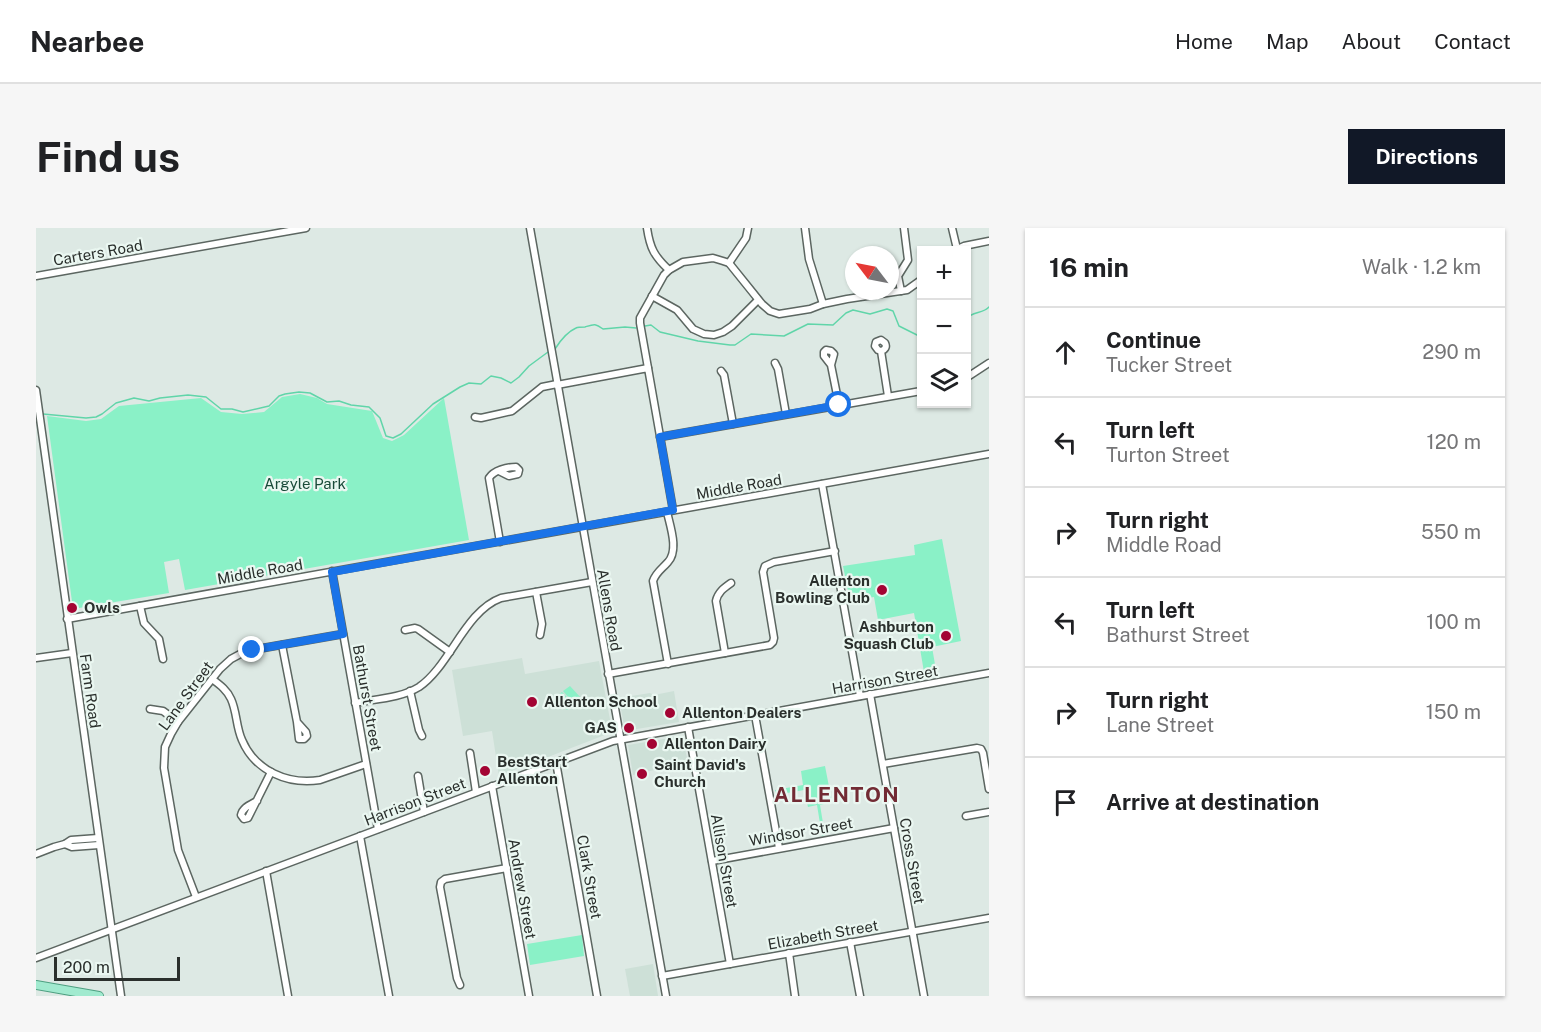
<!DOCTYPE html>
<meta charset="utf-8">
<style>
:root{--surface:#fff;--page:#f6f6f6;--text:#202124;--muted:#757577;--line:#e0e0e0;--accent:#111827}
body{margin:0;font-family:"Public Sans",sans-serif;background:var(--page);color:var(--text)}
.controls{position:absolute;right:18px;top:18px;display:grid;overflow:hidden;border-radius:0px;box-shadow:0 2px 4px #0004}
.controls button{width:54px;height:54px;display:grid;place-items:center;padding:0;border:0;border-bottom:2px solid var(--line);background:var(--surface);color:var(--text);font:30px sans-serif}
.compass{position:absolute;left:809px;top:18px;width:54px;height:54px;border-radius:50%;background:var(--surface);box-shadow:0 2px 4px #0004;rotate:302deg}
.scale{position:absolute;left:18px;bottom:15px;width:126px;box-sizing:border-box;padding-left:6px;border:3px solid #2a2f2c;border-top:0;font-size:16px;line-height:21px;white-space:nowrap;color:#2a2f2c;-webkit-text-stroke:4px #eaf7f1;paint-order:stroke}
.stop{position:absolute;width:18px;height:18px;margin:-14px;border:4px solid #1a73e8;border-radius:50%;background:#fff}
.stop.end{background:#1a73e8;border-color:#fff;box-shadow:0 2px 6px #0008}
.list{margin:0;padding:0;list-style:none}
h2{display:flex;justify-content:space-between;align-items:center;height:78px;margin:0;padding:0 24px;font-size:26px}
h2 small{font-size:20px;font-weight:400;color:var(--muted)}
.list li{display:grid;grid-template-columns:39px 1fr auto;gap:18px;align-items:center;box-sizing:border-box;height:90px;padding:0 24px;border-top:2px solid var(--line)}
.list b{display:block;font-size:22px;white-space:nowrap}
.list p{margin:0;font-size:20px;white-space:nowrap;color:var(--muted)}
.list em{font-size:20px;font-style:normal;color:var(--muted)}
.icon{flex:none;width:33px;height:33px;fill:none;stroke:currentColor;stroke-width:2;stroke-linecap:round;stroke-linejoin:round}
.map{position:relative;flex:none;width:953px;height:768px;overflow:hidden;border-radius:0px}
header{display:flex;align-items:center;gap:36px;box-sizing:border-box;height:84px;padding:0 30px;background:var(--surface);border-bottom:2px solid var(--line)}
header strong{font-size:28px}
nav{display:flex;gap:33px;margin-inline-start:auto;font-size:21px}
.intro{display:flex;align-items:center;justify-content:space-between;box-sizing:border-box;height:144px;padding:0 36px}
h1{margin:0;font-size:42px}
.button{padding:15px 27px;border-radius:0px;background:var(--accent);color:#fff;font-size:21px;font-weight:700}
main{display:flex;gap:36px;padding:0 36px}
aside{flex:1;background:var(--surface);border-radius:0px;box-shadow:0 2px 4px #0004}
.map>svg:first-child{display:block}
.built{fill:#cde0d7}
.green{fill:#8af1c7}
.lines{fill:none;stroke-linecap:round;stroke-linejoin:round}
.stream{stroke:#60d5a9;stroke-width:1.5}
.minor-casing{stroke:#5c6661;stroke-width:9}
.major-casing{stroke:#4e9f81;stroke-width:10}
.minor{stroke:#fff;stroke-width:6}
.major{stroke:#a1eacf;stroke-width:8}
.route{stroke:#1a73e8;stroke-width:8}
.poi-dot{fill:#a30433;stroke:#eaf7f1;stroke-width:2}
.labels{text-anchor:middle;stroke-width:4.5;stroke-linejoin:round;paint-order:stroke}
.street-label{font-size:15px;fill:#2a2f2c;stroke:#eaf7f1}
.park-label{font-size:15px;fill:#194b39;stroke:#eaf7f1}
.poi-label{font-size:15px;font-weight:bold;fill:#2a2f2c;stroke:#eaf7f1;text-anchor:start}
.district-label{font-size:21px;font-weight:bold;letter-spacing:1.5px;fill:#722b34;stroke:#eaf7f1}
</style>
<header>
<strong>Nearbee</strong>
<nav><a>Home</a><a>Map</a><a>About</a><a>Contact</a></nav>
</header>
<div class="intro"><h1>Find us</h1><a class="button">Directions</a></div>
<main>
<div class="map">
<svg width="953" height="768" viewBox="0 0 953 768">
<rect width="100%" height="100%" fill="#dde9e4"/>
<g class="built">
<path d="M 486,430 L 489,446 L 563,433 L 576,502 L 574,505 L 463,548 L 456,503 L 427,508 L 416,442 Z"/>
<path d="M 638,463 L 643,494 L 589,503 L 583,470 L 614,465 L 618,467 Z"/>
<path d="M 646,508 L 652,534 L 597,547 L 592,517 Z"/>
<path d="M 617,736 L 622,768 L 594,768 L 589,741 Z"/>
</g>
<g class="green">
<path d="M 264,166 L 281,170 L 291,176 L 336,183 L 347,210 L 356,213 L 368,207 L 408,170 L 433,312 L 149,362 L 143,331 L 128,334 L 133,365 L 37,381 L 11,188 L 50,193 L 65,191 L 83,178 L 165,170 L 185,184 L 206,186 L 228,184 L 246,169 Z"/>
<path d="M 906,311 L 925,413 L 896,419 L 901,448 L 889,450 L 878,385 L 842,392 L 838,369 L 814,373 L 807,338 L 879,327 L 878,317 Z"/>
<path d="M 534,458 L 545,470 L 538,476 L 527,463 Z"/>
<path d="M 526,464 L 537,476 L 531,482 L 520,469 Z"/>
<path d="M 789,538 L 796,574 L 784,577 L 789,607 L 786,608 L 781,577 L 772,579 L 768,562 L 740,567 L 739,562 L 767,557 L 765,543 Z"/>
<path d="M 546,707 L 548,728 L 494,737 L 491,716 Z"/>
</g>
<g class="lines">
<g class="stream">
<path d="M 930,91 C 936,83 947,86 953,79"/>
<path d="M 609,98 L 615,97 L 624,104 L 662,113 L 694,117 L 699,117 L 715,106 L 748,108 L 772,96 L 797,97 L 810,85 L 817,82 L 834,86 L 851,81 L 857,83 L 863,98 L 885,109"/>
<path d="M 519,121 C 524,113 531,104 540,100 C 542,99 547,99 549,99 C 558,96 559,95 567,101 L 589,99 L 600,100"/>
<path d="M 7,186 L 50,190 L 60,189 L 66,186 L 80,175 L 98,170 L 113,173 L 124,170 L 152,167 L 170,169 L 185,181 L 196,181 L 207,184 L 233,178 L 243,168 L 249,166 L 263,164 L 274,165 L 291,174 L 303,173 L 315,177 L 333,179 L 344,190 L 350,208 L 357,210 L 365,206 L 397,176 L 424,159 L 433,155 L 445,156 L 455,148 L 465,150 L 475,155 L 483,149 L 493,138 L 512,124"/>
</g>
<g class="minor-casing">
<g id="minor">
<path d="M 494,0 L 630,768"/>
<path d="M 611,0 C 614,20 618,28 633,42"/>
<path d="M 769,0 L 773,31 L 787,76"/>
<path d="M 916,0 L 921,21"/>
<path d="M 919,22 L 928,18 L 953,13"/>
<path d="M 693,35 L 710,10 L 712,0"/>
<path d="M 0,48 L 270,0"/>
<path d="M 865,63 L 862,48 L 872,32 L 868,0"/>
<path d="M 616,68 L 641,82 L 657,101 L 668,106 L 678,107 L 687,104 L 696,98 L 722,72"/>
<path d="M 845,123 C 849,122 851,119 849,115 L 845,112 L 840,114 L 839,118 L 842,122 L 845,123 L 852,168"/>
<path d="M 739,135 L 742,141 L 750,186"/>
<path d="M 795,137 L 798,126 L 795,123 L 790,122 L 788,124 L 788,128 L 795,137 L 803,177"/>
<path d="M 612,140 L 604,95 L 604,90 L 628,47 L 633,42 L 647,34 L 677,30 L 687,33 L 693,35 L 726,76 L 734,83 L 743,86 L 774,81 L 787,76 L 811,71 L 871,62 L 885,52"/>
<path d="M 685,143 L 688,147 L 697,196"/>
<path d="M 930,150 L 953,135"/>
<path d="M 521,157 L 612,140 L 637,282"/>
<path d="M 0,162 L 85,768"/>
<path d="M 439,189 L 445,190 L 476,183 L 506,159 L 521,156"/>
<path d="M 624,209 L 885,163"/>
<path d="M 463,243 L 473,248 L 482,246 L 483,242 L 480,239 C 471,239 458,242 453,250 L 464,314"/>
<path d="M 786,256 L 824,468"/>
<path d="M 631,284 C 634,298 643,322 632,334 C 626,341 620,344 617,353 L 632,436"/>
<path d="M 296,343 L 342,601"/>
<path d="M 500,364 L 506,396 L 504,407"/>
<path d="M 104,378 L 108,395 L 123,411 L 127,431"/>
<path d="M 31,391 L 953,226"/>
<path d="M 369,402 L 379,400 L 382,401 L 414,424"/>
<path d="M 246,417 L 261,494 L 270,504 L 271,508 L 268,511 L 263,511 L 261,494"/>
<path d="M 689,425 L 680,373 C 682,364 688,360 695,355"/>
<path d="M 0,430 L 36,425"/>
<path d="M 572,446 L 734,417 L 737,414 L 738,410 L 727,344 L 729,338 L 738,334 L 799,323"/>
<path d="M 176,451 C 184,457 191,462 195,471 C 201,484 200,499 206,512 C 219,543 252,557 284,552 L 330,536"/>
<path d="M 374,463 L 383,502 L 386,508"/>
<path d="M 834,466 L 888,768"/>
<path d="M 319,475 C 340,471 365,470 383,459 C 414,438 429,383 465,370 L 556,354"/>
<path d="M 114,481 L 127,483 L 142,494"/>
<path d="M 719,487 L 743,620"/>
<path d="M 652,499 L 694,736"/>
<path d="M 434,525 L 440,564"/>
<path d="M 520,534 L 561,768"/>
<path d="M 847,536 L 941,520 L 945,521 L 947,525 L 953,561"/>
<path d="M 382,548 L 388,584"/>
<path d="M 456,558 L 493,768"/>
<path d="M 221,573 C 214,577 207,579 205,587 L 208,591 L 212,590 L 235,544"/>
<path d="M 930,588 L 953,584"/>
<path d="M 324,608 L 353,768"/>
<path d="M 29,616 L 36,619 L 63,617"/>
<path d="M 0,626 L 18,619 L 29,616 L 35,612 L 62,610"/>
<path d="M 676,633 L 858,600"/>
<path d="M 230,643 L 252,768"/>
<path d="M 160,669 L 142,622 L 128,540 L 129,519 L 135,506 L 142,494 L 184,441 L 195,431 L 208,424 L 216,422 L 307,406"/>
<path d="M 814,714 L 824,768"/>
<path d="M 753,725 L 759,768"/>
<path d="M 0,730 L 577,513 L 953,445"/>
<path d="M 626,748 L 953,690"/>
<path d="M 424,757 L 421,750 L 404,659 L 405,654 L 409,651 L 471,640"/>
</g>
</g>
<g class="major-casing">
<path id="major" d="M 0,757 L 63,768"/>
</g>
<use href="#minor" class="minor"/>
<use href="#major" class="major"/>
</g>
<g class="lines">
<path class="route" d="M 216,422 L 307,406 L 296,344 L 637,282 L 624,209 L 803,177"/>
</g>
<g class="poi-dot">
<circle cx="846" cy="362" r="6"/>
<circle cx="36" cy="380" r="6"/>
<circle cx="910" cy="408" r="6"/>
<circle cx="496" cy="474" r="6"/>
<circle cx="634" cy="485" r="6"/>
<circle cx="593" cy="500" r="6"/>
<circle cx="616" cy="516" r="6"/>
<circle cx="449" cy="543" r="6"/>
<circle cx="606" cy="546" r="6"/>
</g>
<g class="labels">
<g class="street-label">
<text transform="translate(62 25) rotate(-10)" y="5">Carters Road</text>
<text transform="translate(703 259) rotate(-10)" y="5">Middle Road</text>
<text transform="translate(224 344) rotate(-10)" y="5">Middle Road</text>
<text transform="translate(573 382) rotate(80)" y="5">Allens Road</text>
<text transform="translate(849 452) rotate(-10)" y="5">Harrison Street</text>
<text transform="translate(54 463) rotate(82)" y="5">Farm Road</text>
<text transform="translate(150 468) rotate(-54)" y="5">Lane Street</text>
<text transform="translate(331 470) rotate(80)" y="5">Bathurst Street</text>
<text transform="translate(379 574) rotate(-21)" y="5">Harrison Street</text>
<text transform="translate(765 604) rotate(-10)" y="5">Windsor Street</text>
<text transform="translate(688 633) rotate(80)" y="5">Allison Street</text>
<text transform="translate(876 633) rotate(80)" y="5">Cross Street</text>
<text transform="translate(553 649) rotate(80)" y="5">Clark Street</text>
<text transform="translate(486 661) rotate(80)" y="5">Andrew Street</text>
<text transform="translate(787 707) rotate(-10)" y="5">Elizabeth Street</text>
</g>
<g class="park-label">
<text x="269" y="261">Argyle Park</text>
</g>
<g class="poi-label">
<text x="834" y="358" text-anchor="end">Allenton<tspan x="834" dy="17">Bowling Club</tspan></text>
<text x="48" y="385">Owls</text>
<text x="898" y="404" text-anchor="end">Ashburton<tspan x="898" dy="17">Squash Club</tspan></text>
<text x="508" y="479">Allenton School</text>
<text x="646" y="490">Allenton Dealers</text>
<text x="581" y="505" text-anchor="end">GAS</text>
<text x="628" y="521">Allenton Dairy</text>
<text x="461" y="539">BestStart<tspan x="461" dy="17">Allenton</tspan></text>
<text x="618" y="542">Saint David's<tspan x="618" dy="17">Church</tspan></text>
</g>
<g class="district-label">
<text x="801" y="574">ALLENTON</text>
</g>
</g>
</svg>
<div class="controls">
<button>+</button>
<button>−</button>
<button><svg class="icon" aria-label="layers" viewBox="0 0 24 24"><path d="M12 4l9 5-9 5-9-5zM3 14l9 5 9-5"/></svg></button>
</div>
<svg class="compass" viewBox="-18 -18 36 36"><path d="M0-13l5 13h-10z" fill="#e53935"/><path d="M0 13l5-13h-10z" fill="#757577"/></svg>
<div class="scale">200 m</div>
<div class="stop" style="left:803px;top:177px"></div>
<div class="stop end" style="left:216px;top:422px"></div>
</div>
<aside>
<h2>16 min<small>Walk · 1.2 km</small></h2>
<ul class="list">
<li><svg class="icon" aria-label="ahead" viewBox="0 0 24 24"><path d="M12 20V5M6 11l6-6 6 6"/></svg><div><b>Continue</b><p>Tucker Street</p></div><em>290 m</em></li>
<li><svg class="icon" aria-label="left" viewBox="0 0 24 24"><path d="M17 20v-9H6M10 6l-5 5 5 5"/></svg><div><b>Turn left</b><p>Turton Street</p></div><em>120 m</em></li>
<li><svg class="icon" aria-label="right" viewBox="0 0 24 24"><path d="M7 20v-9h11M14 6l5 5-5 5"/></svg><div><b>Turn right</b><p>Middle Road</p></div><em>550 m</em></li>
<li><svg class="icon" aria-label="left" viewBox="0 0 24 24"><path d="M17 20v-9H6M10 6l-5 5 5 5"/></svg><div><b>Turn left</b><p>Bathurst Street</p></div><em>100 m</em></li>
<li><svg class="icon" aria-label="right" viewBox="0 0 24 24"><path d="M7 20v-9h11M14 6l5 5-5 5"/></svg><div><b>Turn right</b><p>Lane Street</p></div><em>150 m</em></li>
<li><svg class="icon" aria-label="arrive" viewBox="0 0 24 24"><path d="M6 21V4h12l-3 4 3 4H6"/></svg><div><b>Arrive at destination</b></div></li>
</ul>
</aside>
</main>
